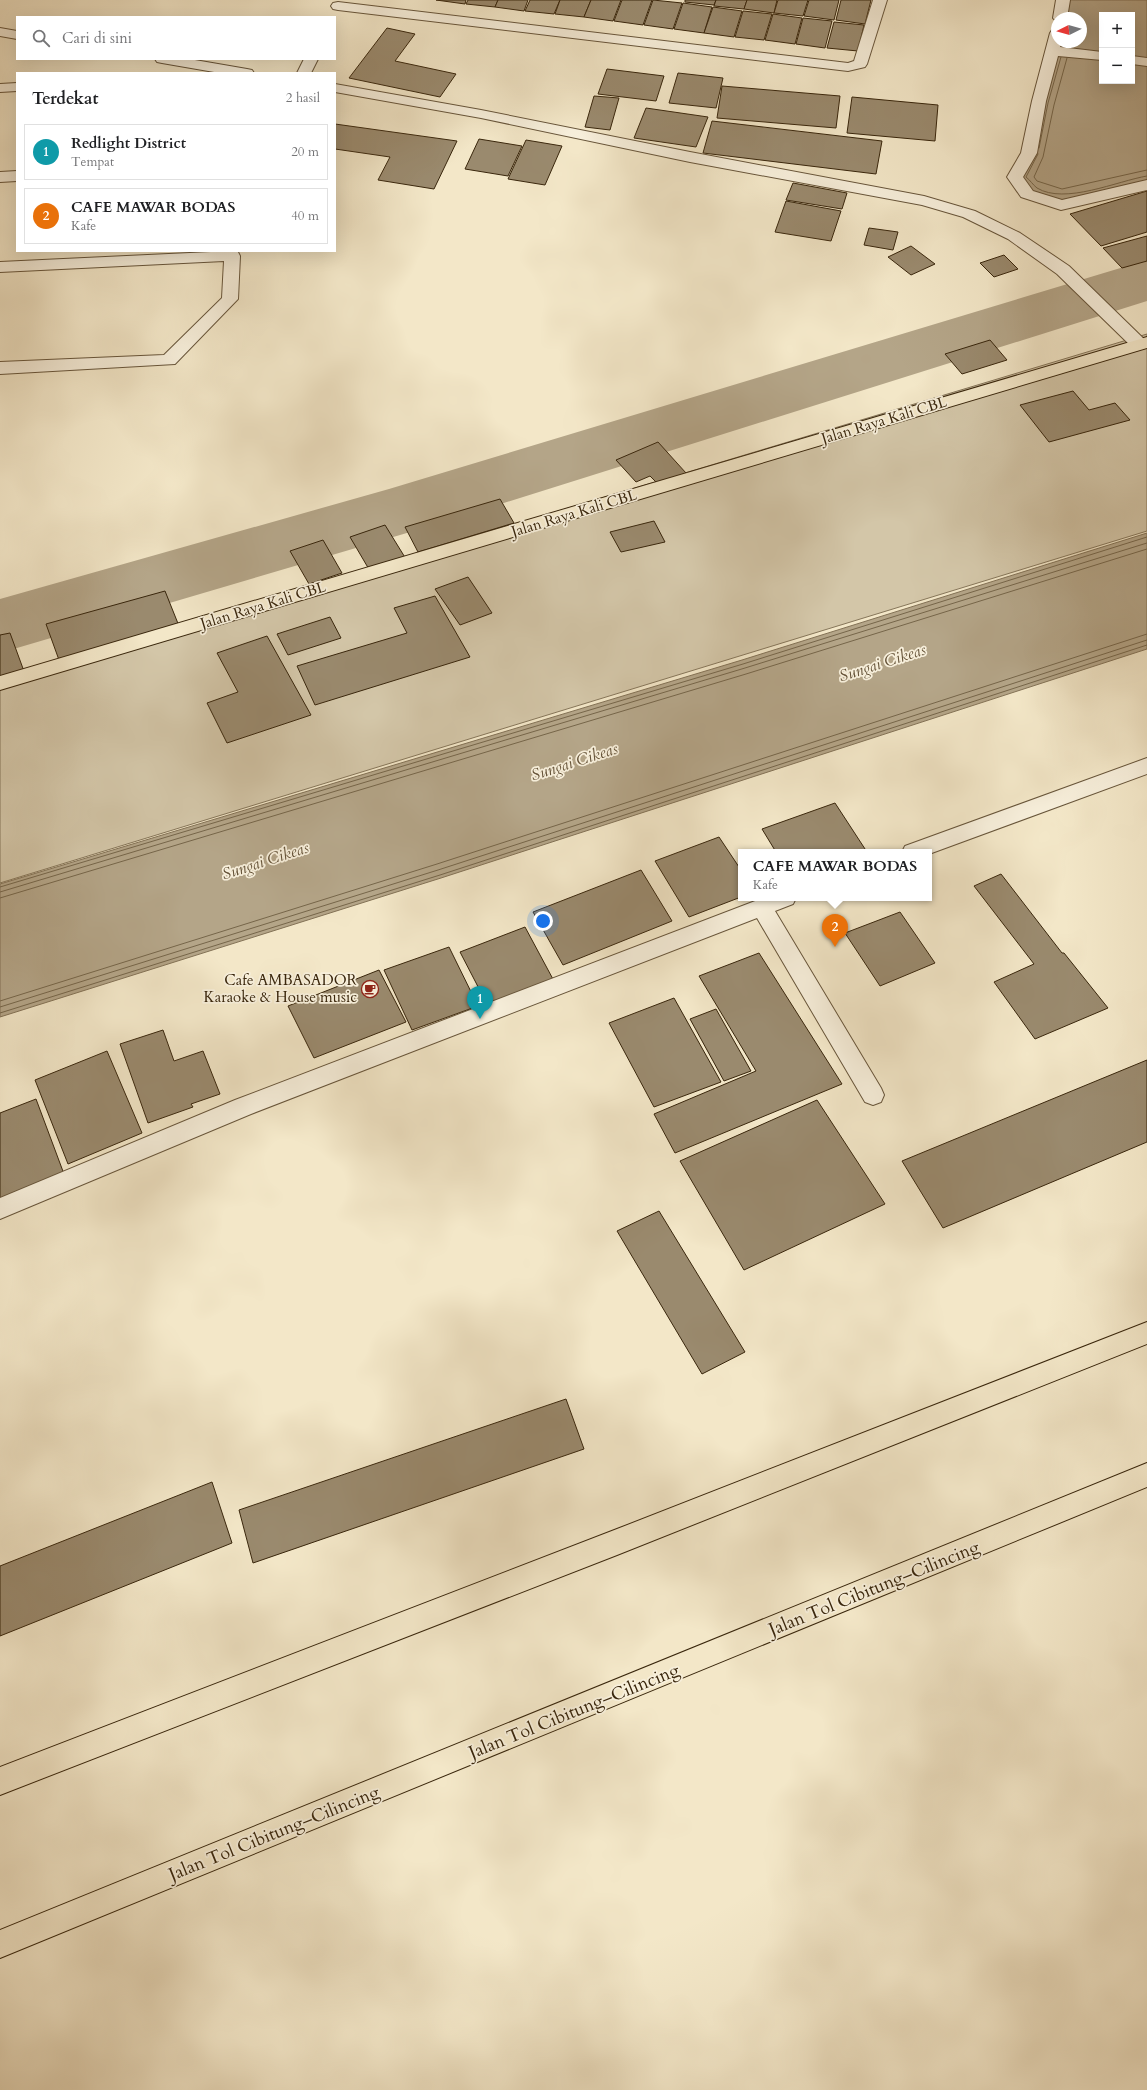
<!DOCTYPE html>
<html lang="id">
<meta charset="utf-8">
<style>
:root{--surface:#fff;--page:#f6f6f6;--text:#202124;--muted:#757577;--line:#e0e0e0;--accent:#8f2418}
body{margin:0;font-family:Cardo,serif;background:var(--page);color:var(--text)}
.controls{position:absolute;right:12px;top:12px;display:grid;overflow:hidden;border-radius:0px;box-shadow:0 4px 16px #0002}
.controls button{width:36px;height:36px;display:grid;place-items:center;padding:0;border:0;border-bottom:1px solid var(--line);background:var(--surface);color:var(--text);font:20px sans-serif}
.compass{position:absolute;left:1051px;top:12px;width:36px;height:36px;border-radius:50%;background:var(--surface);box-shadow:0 4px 16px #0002;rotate:265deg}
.you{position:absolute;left:543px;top:921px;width:14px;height:14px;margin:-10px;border:3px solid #fff;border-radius:50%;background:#1a73e8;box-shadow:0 0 0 6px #1a73e833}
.badge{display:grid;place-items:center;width:26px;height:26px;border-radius:50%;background:var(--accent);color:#fff;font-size:13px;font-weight:700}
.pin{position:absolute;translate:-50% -33px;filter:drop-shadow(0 1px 2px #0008)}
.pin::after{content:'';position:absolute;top:21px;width:14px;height:12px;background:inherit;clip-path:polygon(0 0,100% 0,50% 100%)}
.popup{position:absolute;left:738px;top:849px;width:194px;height:52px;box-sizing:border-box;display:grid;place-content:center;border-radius:0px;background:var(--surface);filter:drop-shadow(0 1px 3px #0005);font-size:13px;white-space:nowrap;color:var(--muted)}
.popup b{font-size:15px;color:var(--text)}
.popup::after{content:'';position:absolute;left:50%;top:100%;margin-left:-8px;border:8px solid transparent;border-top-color:var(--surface)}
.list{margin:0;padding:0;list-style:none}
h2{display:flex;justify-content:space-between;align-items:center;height:52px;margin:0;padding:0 16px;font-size:17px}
h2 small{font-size:13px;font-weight:400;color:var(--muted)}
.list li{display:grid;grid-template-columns:26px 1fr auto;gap:12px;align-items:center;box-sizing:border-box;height:56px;margin:0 8px 8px;padding:0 8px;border:1px solid var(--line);border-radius:0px}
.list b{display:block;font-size:15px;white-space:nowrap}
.list p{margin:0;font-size:13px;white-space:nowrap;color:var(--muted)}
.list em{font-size:13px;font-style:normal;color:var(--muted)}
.icon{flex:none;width:22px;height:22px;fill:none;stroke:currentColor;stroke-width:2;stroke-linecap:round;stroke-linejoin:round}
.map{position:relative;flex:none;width:1147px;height:2090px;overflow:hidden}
.search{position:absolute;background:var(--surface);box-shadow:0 4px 16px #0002;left:16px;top:16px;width:320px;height:44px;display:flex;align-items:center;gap:10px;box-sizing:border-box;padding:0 14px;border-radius:0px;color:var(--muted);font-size:15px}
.panel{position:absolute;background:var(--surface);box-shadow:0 4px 16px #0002;left:16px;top:72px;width:320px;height:180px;border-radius:0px}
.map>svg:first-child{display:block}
.green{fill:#d3c6a8;stroke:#86765a}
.water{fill:#b4a588;stroke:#837256;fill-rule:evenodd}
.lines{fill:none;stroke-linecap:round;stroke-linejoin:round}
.shore{stroke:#76664a;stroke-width:1}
.river{fill:#b4a588;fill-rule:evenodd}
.building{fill:#9a8a6e;stroke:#39260c}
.minor-casing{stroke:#68563b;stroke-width:2}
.major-casing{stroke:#39260c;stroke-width:2}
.highway-casing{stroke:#39260c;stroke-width:2}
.minor{fill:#f7efdb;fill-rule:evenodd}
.major{fill:#f3e7c8;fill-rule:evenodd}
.highway{fill:#f3e7c8;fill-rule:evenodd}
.labels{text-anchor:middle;stroke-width:3.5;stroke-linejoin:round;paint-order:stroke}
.street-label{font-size:15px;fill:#39260c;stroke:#f7efdb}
.poi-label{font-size:15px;fill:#39260c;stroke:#f7efdb;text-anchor:end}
.water-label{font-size:16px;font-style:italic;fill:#645237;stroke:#f7efdb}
.near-street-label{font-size:18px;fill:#39260c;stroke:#f7efdb}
</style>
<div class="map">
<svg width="1147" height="2090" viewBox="0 0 1147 2090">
<rect width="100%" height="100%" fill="#f3e7c8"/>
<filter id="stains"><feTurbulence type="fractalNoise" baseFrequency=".005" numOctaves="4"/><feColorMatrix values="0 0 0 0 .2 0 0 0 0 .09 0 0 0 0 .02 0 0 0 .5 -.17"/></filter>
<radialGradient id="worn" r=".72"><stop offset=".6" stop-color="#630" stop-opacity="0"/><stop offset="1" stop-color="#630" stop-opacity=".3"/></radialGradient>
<path class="green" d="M 1147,334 L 1147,531 L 0,883 L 0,679 Z"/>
<g class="water">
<path d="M 1063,0 L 1147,0 L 1147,185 L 1061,205 L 1027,194 L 1015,177 L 1057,42 L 1081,42 L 1081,18 L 1060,18 ZM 1102,15 L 1132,15 L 1132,81 L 1102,81 Z"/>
<path d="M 1147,533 L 1147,649 L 441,878 L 0,1017 L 0,884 L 742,660 Z"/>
</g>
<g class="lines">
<g class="shore">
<path d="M 1067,58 L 1054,105 L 1043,157 L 1034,177 L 1037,181 L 1062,189 L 1147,170"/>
<path d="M 1039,148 L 1048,103 L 1061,57"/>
<path d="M 1038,154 L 1026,177 C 1030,180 1033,185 1037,188 C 1065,205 1117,181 1147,176"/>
<path d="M 0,887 L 743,664 L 1147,537"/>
<path d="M 0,892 L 745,668 L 1147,543"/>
<path d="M 0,898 L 746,674 L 1147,549"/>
<path d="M 0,1001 L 437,864 L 1147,634"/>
<path d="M 0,1007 L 438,870 L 1147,640"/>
<path d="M 0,1013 L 440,875 L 1147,645"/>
</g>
<path class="river" d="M 1147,260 L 1147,301 L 434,525 L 0,653 L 0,599 L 389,489 Z"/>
</g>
<g class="building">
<path d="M 436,0 L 466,0 L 465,4 Z"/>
<path d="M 468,0 L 498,0 L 495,7 L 466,4 Z"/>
<path d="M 498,0 L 528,0 L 524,11 L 495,7 Z"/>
<path d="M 530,0 L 560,0 L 554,14 L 525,11 Z"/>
<path d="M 560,0 L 591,0 L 584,17 L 555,14 Z"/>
<path d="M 591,0 L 621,0 L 613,21 L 584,17 Z"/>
<path d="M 622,0 L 652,0 L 643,25 L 614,21 Z"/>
<path d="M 653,0 L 682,3 L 673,29 L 644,25 Z"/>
<path d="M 685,0 L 716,0 L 714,5 L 685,2 Z"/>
<path d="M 716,0 L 747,0 L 744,9 L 714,6 Z"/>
<path d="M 747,0 L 777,0 L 774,13 L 744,9 Z"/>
<path d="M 778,0 L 808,0 L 803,16 L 774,13 Z"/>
<path d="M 809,0 L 839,0 L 834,20 L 804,16 Z"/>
<path d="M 841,0 L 871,0 L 865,24 L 836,20 Z"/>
<path d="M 683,3 L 712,7 L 704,33 L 674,29 Z"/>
<path d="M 713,7 L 742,11 L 734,37 L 704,33 Z"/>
<path d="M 743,11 L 772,14 L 764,40 L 735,37 Z"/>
<path d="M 773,14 L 802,18 L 795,44 L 765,40 Z"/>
<path d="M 803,18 L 832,21 L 825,48 L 796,44 Z"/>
<path d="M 834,22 L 864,25 L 858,51 L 827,48 Z"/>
<path d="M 387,28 L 415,34 L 395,61 L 456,74 L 440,97 L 349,78 Z"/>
<path d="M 607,69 L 664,76 L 656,101 L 598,94 Z"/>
<path d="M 678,73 L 723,78 L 716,108 L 669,103 Z"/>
<path d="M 722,86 L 840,96 L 836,128 L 717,118 Z"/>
<path d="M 594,96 L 619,98 L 610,130 L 585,127 Z"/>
<path d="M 852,97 L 938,105 L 935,141 L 847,133 Z"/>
<path d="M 646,108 L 708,117 L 696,147 L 634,138 Z"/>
<path d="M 712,121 L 882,141 L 876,174 L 703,153 Z"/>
<path d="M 335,124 L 457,141 L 434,189 L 378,180 L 390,157 L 335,149 Z"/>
<path d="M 479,139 L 522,146 L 508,176 L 465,169 Z"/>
<path d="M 526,140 L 562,146 L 545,185 L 508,179 Z"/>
<path d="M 793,183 L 847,193 L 842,209 L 786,200 Z"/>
<path d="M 1147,191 L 1147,232 L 1101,246 L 1070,214 Z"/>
<path d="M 786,201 L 841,211 L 831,241 L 775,232 Z"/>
<path d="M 869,228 L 898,232 L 893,250 L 864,245 Z"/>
<path d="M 1147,236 L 1147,261 L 1122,268 L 1103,248 Z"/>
<path d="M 911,246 L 935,264 L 911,275 L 888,257 Z"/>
<path d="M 1004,255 L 1018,269 L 994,277 L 980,263 Z"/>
<path d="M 990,340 L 1007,360 L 962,374 L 945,354 Z"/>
<path d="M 1073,391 L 1089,410 L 1115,403 L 1130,420 L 1049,442 L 1020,405 Z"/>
<path d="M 658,442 L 686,473 L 658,484 L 650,476 L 636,482 L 616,460 Z"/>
<path d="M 500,499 L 514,523 L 418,552 L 405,527 Z"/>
<path d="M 654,521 L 665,542 L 621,552 L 610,532 Z"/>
<path d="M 385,525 L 406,559 L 370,571 L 350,537 Z"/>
<path d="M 323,540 L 342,573 L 309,584 L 290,551 Z"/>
<path d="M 468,577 L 492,613 L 460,625 L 435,589 Z"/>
<path d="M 165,591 L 179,626 L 59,660 L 46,624 Z"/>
<path d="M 435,596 L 470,657 L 315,705 L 297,666 L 407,633 L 394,608 Z"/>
<path d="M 330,617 L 341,638 L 288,655 L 277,634 Z"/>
<path d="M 10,633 L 25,674 L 0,681 L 0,635 Z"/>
<path d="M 267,636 L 311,715 L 227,743 L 207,703 L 238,692 L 217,653 Z"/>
<path d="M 835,803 L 867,852 L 776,852 L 762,829 Z"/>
<path d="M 719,837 L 741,870 L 741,897 L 689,917 L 655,861 Z"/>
<path d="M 641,870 L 672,921 L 563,965 L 533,912 Z"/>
<path d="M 1001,874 L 1062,953 L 1064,953 L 1108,1008 L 1035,1039 L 994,982 L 1034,964 L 974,886 Z"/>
<path d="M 900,912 L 935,963 L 880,986 L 845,933 Z"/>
<path d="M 525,927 L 554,981 L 488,1006 L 460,952 Z"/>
<path d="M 449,947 L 478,1006 L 412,1030 L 384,970 Z"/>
<path d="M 759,953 L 842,1084 L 675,1153 L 654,1114 L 756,1071 L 699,976 Z"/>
<path d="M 379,970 L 406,1022 L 314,1058 L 288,1006 Z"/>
<path d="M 674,998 L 721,1082 L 654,1107 L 609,1023 Z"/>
<path d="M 716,1009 L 751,1071 L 724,1081 L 690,1019 Z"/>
<path d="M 163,1030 L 174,1061 L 203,1051 L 220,1094 L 191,1104 L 193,1107 L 148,1123 L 120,1044 Z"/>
<path d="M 107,1051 L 142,1133 L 68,1164 L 35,1080 Z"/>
<path d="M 1147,1060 L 1147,1142 L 943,1228 L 902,1161 Z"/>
<path d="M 36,1099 L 64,1174 L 0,1200 L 0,1113 Z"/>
<path d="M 817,1100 L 885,1204 L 744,1270 L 680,1161 Z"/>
<path d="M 659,1211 L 745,1352 L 702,1374 L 617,1231 Z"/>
<path d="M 566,1399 L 584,1449 L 253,1563 L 239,1510 Z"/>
<path d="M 212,1482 L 232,1543 L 0,1636 L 0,1566 Z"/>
</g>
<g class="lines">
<g class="minor-casing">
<g id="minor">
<path d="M 873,0 L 887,0 L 867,64 L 865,67 L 848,71 L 338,10 L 333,9 L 331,6 L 333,3 L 338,2 L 848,63 L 854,61 Z"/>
<path d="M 1056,0 L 1070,0 L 1067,18 L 1057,18 L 1057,22 L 1053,18 Z"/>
<path d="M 0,28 L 17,31 L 17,39 L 0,36 Z"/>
<path d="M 1057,29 L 1057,42 L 1062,42 L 1060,47 L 1102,52 L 1102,60 L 1058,56 L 1046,101 L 1037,153 L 1023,177 L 1033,191 L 1062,200 L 1147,180 L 1147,190 L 1061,210 L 1021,197 L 1007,177 L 1021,153 L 1032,101 L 1050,33 L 1052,30 Z"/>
<path d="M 1132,56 L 1147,58 L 1147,66 L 1132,64 Z"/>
<path d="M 155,59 L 189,59 L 247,69 L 252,70 L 254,73 L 220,73 L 162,63 L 157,62 Z"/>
<path d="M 304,59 L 318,59 L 311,73 L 297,73 Z"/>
<path d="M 17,83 L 17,91 L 0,92 L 0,84 Z"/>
<path d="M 335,84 L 481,110 L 690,152 L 924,196 L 975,211 L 1020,233 L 1069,266 L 1145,340 L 1147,345 L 1145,348 L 1139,349 L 1133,348 L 1057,274 L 1008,239 L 963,217 L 922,205 L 690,162 L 481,118 L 335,92 Z"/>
<path d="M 17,171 L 17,181 L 0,182 L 0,172 Z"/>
<path d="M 232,251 L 238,252 L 240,256 L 238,299 L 175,364 L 0,374 L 0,362 L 164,355 L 222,298 L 224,261 L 0,272 L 0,262 Z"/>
<path d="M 1147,758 L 1147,774 L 929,854 L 929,852 L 902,852 L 905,846 Z"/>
<path d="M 763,898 L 796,898 L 793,904 L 775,911 L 881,1088 L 884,1095 L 881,1102 L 873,1105 L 865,1102 L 757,918 L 251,1114 L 0,1219 L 0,1198 L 235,1100 Z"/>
</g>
</g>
<g class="major-casing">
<path id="major" d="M 1147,337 L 1147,348 L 0,690 L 0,676 Z"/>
</g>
<g class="highway-casing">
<g id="highway">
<path d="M 1147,1322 L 1147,1344 L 617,1555 L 0,1795 L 0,1767 L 617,1529 Z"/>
<path d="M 1147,1463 L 1147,1487 L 0,1958 L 0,1930 Z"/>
</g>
</g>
<use href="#minor" class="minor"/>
<use href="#major" class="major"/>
<use href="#highway" class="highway"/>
</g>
<defs>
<g id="cafe-ring" transform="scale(0.9)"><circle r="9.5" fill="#f7efdb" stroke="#8f2418" stroke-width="1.5"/><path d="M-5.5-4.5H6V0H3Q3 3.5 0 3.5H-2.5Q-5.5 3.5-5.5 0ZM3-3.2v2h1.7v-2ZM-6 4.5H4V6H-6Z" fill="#8f2418"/></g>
</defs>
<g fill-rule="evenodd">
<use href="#cafe-ring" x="370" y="989"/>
</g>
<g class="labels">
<g class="street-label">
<text transform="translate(884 420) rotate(-17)" y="5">Jalan Raya Kali CBL</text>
<text transform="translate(574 513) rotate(-17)" y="5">Jalan Raya Kali CBL</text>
<text transform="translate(263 605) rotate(-17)" y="5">Jalan Raya Kali CBL</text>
</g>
<g class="poi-label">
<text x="357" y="985">Cafe AMBASADOR<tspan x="357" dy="17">Karaoke &amp; House music</tspan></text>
</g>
<g class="water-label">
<text transform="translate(882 662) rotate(-18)" y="6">Sungai Cikeas</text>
<text transform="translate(574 761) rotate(-18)" y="6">Sungai Cikeas</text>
<text transform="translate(265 860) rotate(-18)" y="6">Sungai Cikeas</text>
</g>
<g class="near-street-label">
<text transform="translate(874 1588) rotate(-22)" y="6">Jalan Tol Cibitung–Cilincing</text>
<text transform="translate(574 1711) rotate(-22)" y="6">Jalan Tol Cibitung–Cilincing</text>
<text transform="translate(274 1833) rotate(-22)" y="6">Jalan Tol Cibitung–Cilincing</text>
</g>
</g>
<rect width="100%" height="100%" filter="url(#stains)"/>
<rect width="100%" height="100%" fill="url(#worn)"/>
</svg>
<div class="controls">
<button>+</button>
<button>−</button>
</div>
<svg class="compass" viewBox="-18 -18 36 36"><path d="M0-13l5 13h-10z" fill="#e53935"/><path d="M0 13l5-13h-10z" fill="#757577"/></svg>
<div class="you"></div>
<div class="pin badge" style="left:480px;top:1019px;background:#0f9aa8">1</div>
<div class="pin badge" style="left:835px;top:947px;background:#e8710a">2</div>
<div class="popup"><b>CAFE MAWAR BODAS</b>Kafe</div>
<div class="search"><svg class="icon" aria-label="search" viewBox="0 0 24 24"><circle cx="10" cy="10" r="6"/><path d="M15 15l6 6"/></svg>Cari di sini</div>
<section class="panel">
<h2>Terdekat<small>2 hasil</small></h2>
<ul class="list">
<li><span class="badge" style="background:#0f9aa8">1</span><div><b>Redlight District</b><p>Tempat</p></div><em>20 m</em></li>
<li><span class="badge" style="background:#e8710a">2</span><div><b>CAFE MAWAR BODAS</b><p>Kafe</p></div><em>40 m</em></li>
</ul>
</section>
</div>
